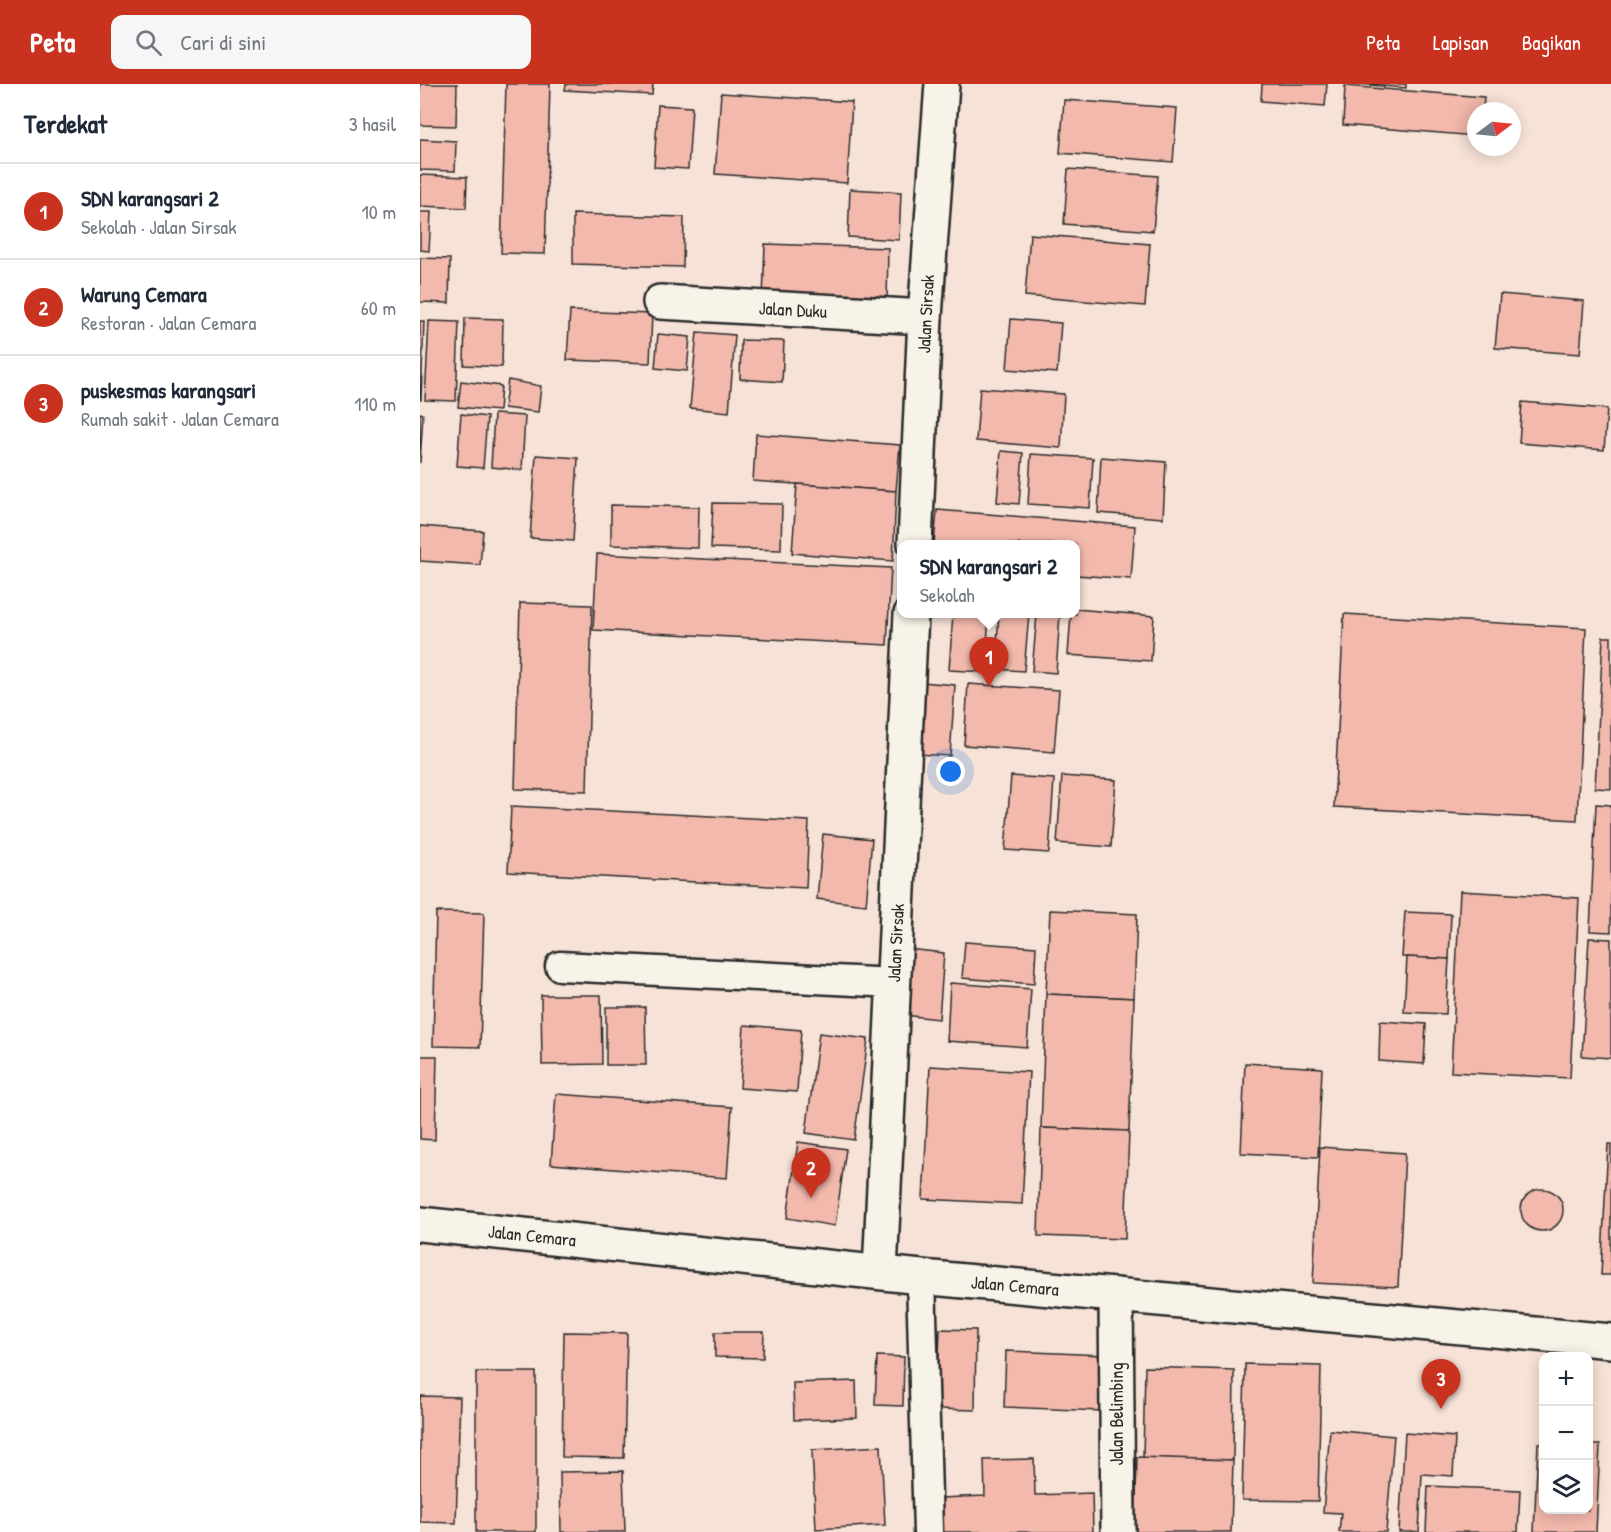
<!DOCTYPE html>
<html lang="id">
<meta charset="utf-8">
<style>
:root{--surface:#fff;--page:#f6f6f7;--text:#1f2937;--muted:#747a83;--line:#e0e1e3;--accent:#c8321e}
body{margin:0;font-family:"Patrick Hand",sans-serif;background:var(--page);color:var(--text)}
.controls{position:absolute;right:18px;bottom:18px;display:grid;overflow:hidden;border-radius:12px;box-shadow:0 3px 15px #0003}
.controls button{width:54px;height:54px;display:grid;place-items:center;padding:0;border:0;border-bottom:2px solid var(--line);background:var(--surface);color:var(--text);font:30px sans-serif}
.compass{position:absolute;left:1047px;top:18px;width:54px;height:54px;border-radius:50%;background:var(--surface);box-shadow:0 3px 15px #0003;rotate:74deg}
.you{position:absolute;left:531px;top:688px;width:21px;height:21px;margin:-15px;border:4px solid #fff;border-radius:50%;background:#1a73e8;box-shadow:0 0 0 9px #1a73e833}
.badge{display:grid;place-items:center;width:39px;height:39px;border-radius:50%;background:var(--accent);color:#fff;font-size:20px;font-weight:700}
.pin{position:absolute;translate:-50% -50px;filter:drop-shadow(0 2px 3px #0008)}
.pin::after{content:'';position:absolute;top:32px;width:21px;height:18px;background:inherit;clip-path:polygon(0 0,100% 0,50% 100%)}
.popup{position:absolute;left:477px;top:456px;width:183px;height:78px;box-sizing:border-box;display:grid;place-content:center;border-radius:12px;background:var(--surface);filter:drop-shadow(0 2px 4px #0005);font-size:20px;white-space:nowrap;color:var(--muted)}
.popup b{font-size:22px;color:var(--text)}
.popup::after{content:'';position:absolute;left:50%;top:100%;margin-left:-12px;border:12px solid transparent;border-top-color:var(--surface)}
.list{margin:0;padding:0;list-style:none}
h2{display:flex;justify-content:space-between;align-items:center;height:78px;margin:0;padding:0 24px;font-size:26px}
h2 small{font-size:20px;font-weight:400;color:var(--muted)}
.list li{display:grid;grid-template-columns:39px 1fr auto;gap:18px;align-items:center;box-sizing:border-box;height:96px;padding:0 24px;border-top:2px solid var(--line)}
.list b{display:block;font-size:22px;white-space:nowrap}
.list p{margin:0;font-size:20px;white-space:nowrap;color:var(--muted)}
.list em{font-size:20px;font-style:normal;color:var(--muted)}
.icon{flex:none;width:33px;height:33px;fill:none;stroke:currentColor;stroke-width:2;stroke-linecap:round;stroke-linejoin:round}
.map{position:relative;flex:none;width:1191px;height:1448px;overflow:hidden}
header{display:flex;align-items:center;gap:36px;box-sizing:border-box;height:84px;padding:0 30px;background:var(--accent);color:#fff}
header strong{font-size:28px}
nav{display:flex;gap:33px;margin-inline-start:auto;font-size:21px}
.search{width:420px;height:54px;background:var(--page);display:flex;align-items:center;gap:15px;box-sizing:border-box;padding:0 21px;border-radius:12px;color:var(--muted);font-size:22px}
main{display:flex}
aside{flex:1;background:var(--surface)}
.map>svg:first-child{display:block}
.building{fill:#f3b9ad;stroke:#2b2b2b;stroke-width:1.5}
.lines{fill:none;stroke-linecap:round;stroke-linejoin:round}
.lane-casing{stroke:#2b2b2b;stroke-width:33}
.street-casing{stroke:#2b2b2b;stroke-width:38}
.primary-casing{stroke:#2b2b2b;stroke-width:38}
.lane{stroke:#f7f3e8;stroke-width:28}
.street{stroke:#f7f3e8;stroke-width:33}
.primary{stroke:#f7f3e8;stroke-width:33}
.labels{text-anchor:middle;stroke-width:6;stroke-linejoin:round;paint-order:stroke}
.street-label{font-size:18px;fill:#2b2b2b;stroke:#f7f3e8}
</style>
<header>
<strong>Peta</strong>
<div class="search"><svg class="icon" aria-label="search" viewBox="0 0 24 24"><circle cx="10" cy="10" r="6"/><path d="M15 15l6 6"/></svg>Cari di sini</div>
<nav><a>Peta</a><a>Lapisan</a><a>Bagikan</a></nav>
</header>
<main>
<aside>
<h2>Terdekat<small>3 hasil</small></h2>
<ul class="list">
<li><span class="badge">1</span><div><b>SDN karangsari 2</b><p>Sekolah · Jalan Sirsak</p></div><em>10 m</em></li>
<li><span class="badge">2</span><div><b>Warung Cemara</b><p>Restoran · Jalan Cemara</p></div><em>60 m</em></li>
<li><span class="badge">3</span><div><b>puskesmas karangsari</b><p>Rumah sakit · Jalan Cemara</p></div><em>110 m</em></li>
</ul>
</aside>
<div class="map">
<svg width="1191" height="1448" viewBox="0 0 1191 1448">
<rect width="100%" height="100%" fill="#f6e2d6"/>
<filter id="ink" filterUnits="userSpaceOnUse"><feTurbulence type="fractalNoise" baseFrequency=".0167" numOctaves="2"/><feDisplacementMap in="SourceGraphic" scale="12" xChannelSelector="R" yChannelSelector="G"/><feConvolveMatrix kernelMatrix="1 2 1 2 8 2 1 2 1" color-interpolation-filters="sRGB"/></filter>
<g filter="url(#ink)">
<g class="building">
<path d="M 0,0 L 37,0 L 36,42 L 0,41 Z"/>
<path d="M 86,0 L 130,0 L 125,170 L 81,169 Z"/>
<path d="M 146,0 L 233,0 L 232,11 L 145,6 Z"/>
<path d="M 842,0 L 907,0 L 905,22 L 841,17 Z"/>
<path d="M 937,0 L 986,0 L 986,4 Z"/>
<path d="M 925,2 L 1064,13 L 1063,27 L 1056,27 L 1056,52 L 923,41 Z"/>
<path d="M 301,9 L 432,18 L 427,99 L 295,90 Z"/>
<path d="M 644,16 L 757,24 L 753,78 L 640,69 Z"/>
<path d="M 238,21 L 272,23 L 268,85 L 234,83 Z"/>
<path d="M 0,55 L 36,57 L 35,87 L 0,86 Z"/>
<path d="M 648,85 L 738,92 L 733,147 L 644,140 Z"/>
<path d="M 0,91 L 47,93 L 46,124 L 0,122 Z"/>
<path d="M 430,105 L 481,108 L 479,156 L 428,153 Z"/>
<path d="M 0,128 L 11,128 L 9,167 L 0,166 Z"/>
<path d="M 153,130 L 264,133 L 263,183 L 153,180 Z"/>
<path d="M 610,150 L 730,160 L 725,222 L 605,212 Z"/>
<path d="M 345,160 L 468,164 L 467,218 L 343,215 Z"/>
<path d="M 0,174 L 30,175 L 29,219 L 0,218 Z"/>
<path d="M 1080,210 L 1164,217 L 1160,270 L 1075,264 Z"/>
<path d="M 150,227 L 232,230 L 230,279 L 147,276 Z"/>
<path d="M 45,234 L 83,235 L 82,283 L 44,281 Z"/>
<path d="M 591,235 L 641,239 L 637,289 L 587,285 Z"/>
<path d="M 0,237 L 4,237 L 1,316 L 0,316 Z"/>
<path d="M 9,237 L 39,238 L 36,317 L 5,316 Z"/>
<path d="M 277,248 L 315,251 L 309,328 L 270,324 Z"/>
<path d="M 238,250 L 270,253 L 267,287 L 235,284 Z"/>
<path d="M 321,256 L 364,257 L 362,298 L 320,295 Z"/>
<path d="M 88,296 L 121,302 L 118,328 L 84,324 Z"/>
<path d="M 41,297 L 81,302 L 79,327 L 38,323 Z"/>
<path d="M 560,304 L 644,310 L 641,364 L 556,357 Z"/>
<path d="M 1102,318 L 1187,325 L 1184,366 L 1099,359 Z"/>
<path d="M 0,329 L 3,330 L 0,379 Z"/>
<path d="M 41,330 L 67,333 L 63,384 L 37,382 Z"/>
<path d="M 74,330 L 105,332 L 102,386 L 71,383 Z"/>
<path d="M 336,350 L 480,361 L 476,407 L 333,397 Z"/>
<path d="M 581,367 L 603,369 L 599,420 L 577,418 Z"/>
<path d="M 611,370 L 673,374 L 670,424 L 608,420 Z"/>
<path d="M 116,371 L 158,374 L 153,457 L 110,454 Z"/>
<path d="M 681,373 L 746,378 L 743,434 L 678,429 Z"/>
<path d="M 377,400 L 476,407 L 473,477 L 372,469 Z"/>
<path d="M 293,419 L 362,420 L 361,466 L 291,464 Z"/>
<path d="M 191,421 L 279,423 L 278,464 L 191,461 Z"/>
<path d="M 517,426 L 715,442 L 711,495 L 656,491 L 656,460 L 514,460 Z"/>
<path d="M 0,442 L 63,447 L 60,481 L 0,477 Z"/>
<path d="M 177,470 L 471,484 L 467,561 L 173,546 Z"/>
<path d="M 100,519 L 172,521 L 167,707 L 95,705 Z"/>
<path d="M 656,525 L 734,532 L 731,577 L 648,571 L 651,530 L 656,530 Z"/>
<path d="M 533,530 L 569,531 L 565,588 L 529,586 Z"/>
<path d="M 579,530 L 609,530 L 604,587 L 575,585 Z"/>
<path d="M 617,530 L 640,530 L 636,589 L 612,587 Z"/>
<path d="M 924,530 L 1166,544 L 1157,736 L 914,723 Z"/>
<path d="M 1183,553 L 1191,553 L 1191,705 L 1175,704 Z"/>
<path d="M 502,598 L 535,601 L 530,672 L 496,670 Z"/>
<path d="M 548,600 L 639,606 L 634,668 L 544,661 Z"/>
<path d="M 591,692 L 634,695 L 629,769 L 585,766 Z"/>
<path d="M 642,692 L 696,696 L 691,763 L 637,759 Z"/>
<path d="M 1176,720 L 1191,721 L 1191,848 L 1170,847 Z"/>
<path d="M 91,722 L 389,737 L 386,804 L 88,788 Z"/>
<path d="M 403,750 L 452,755 L 446,821 L 397,815 Z"/>
<path d="M 1040,807 L 1159,814 L 1150,994 L 1031,988 Z"/>
<path d="M 630,826 L 717,830 L 714,914 L 626,910 Z"/>
<path d="M 16,828 L 64,829 L 60,963 L 13,962 Z"/>
<path d="M 985,828 L 1031,830 L 1029,875 L 982,873 Z"/>
<path d="M 1169,854 L 1191,855 L 1191,974 L 1162,972 Z"/>
<path d="M 545,858 L 616,863 L 614,900 L 542,894 Z"/>
<path d="M 488,865 L 524,869 L 519,935 L 483,931 Z"/>
<path d="M 987,873 L 1029,875 L 1026,930 L 984,928 Z"/>
<path d="M 530,899 L 611,905 L 607,963 L 527,957 Z"/>
<path d="M 626,910 L 714,914 L 709,1047 L 621,1044 Z"/>
<path d="M 121,911 L 181,911 L 182,980 L 122,981 Z"/>
<path d="M 186,923 L 225,923 L 226,981 L 186,981 Z"/>
<path d="M 960,937 L 1006,940 L 1004,980 L 959,977 Z"/>
<path d="M 324,941 L 381,946 L 377,1008 L 320,1004 Z"/>
<path d="M 399,949 L 448,955 L 434,1056 L 386,1049 Z"/>
<path d="M 0,972 L 17,972 L 15,1056 L 0,1055 Z"/>
<path d="M 825,979 L 902,984 L 898,1073 L 821,1069 Z"/>
<path d="M 510,982 L 609,988 L 602,1120 L 503,1115 Z"/>
<path d="M 136,1010 L 312,1023 L 307,1094 L 131,1080 Z"/>
<path d="M 621,1044 L 709,1047 L 705,1155 L 618,1152 Z"/>
<path d="M 378,1058 L 426,1065 L 415,1142 L 367,1134 Z"/>
<path d="M 1188,1060 L 1191,1060 L 1191,1191 L 1181,1191 Z"/>
<path d="M 900,1063 L 985,1069 L 978,1203 L 893,1199 Z"/>
<circle cx="1122" cy="1126" r="21"/>
<path d="M 520,1245 L 556,1246 L 555,1326 L 517,1325 Z"/>
<path d="M 144,1248 L 207,1249 L 204,1374 L 142,1373 Z"/>
<path d="M 295,1248 L 344,1248 L 343,1274 L 295,1273 Z"/>
<path d="M 586,1267 L 683,1271 L 681,1327 L 584,1323 Z"/>
<path d="M 457,1272 L 484,1273 L 483,1322 L 455,1321 Z"/>
<path d="M 825,1280 L 901,1282 L 898,1417 L 822,1416 Z"/>
<path d="M 725,1283 L 814,1286 L 813,1376 L 723,1374 Z"/>
<rect x="56" y="1288" width="60" height="160"/>
<path d="M 436,1297 L 437,1334 L 374,1336 L 373,1299 Z"/>
<path d="M 0,1312 L 40,1313 L 36,1439 L 0,1438 Z"/>
<path d="M 910,1346 L 974,1352 L 966,1448 L 919,1448 L 921,1429 L 903,1428 Z"/>
<path d="M 985,1349 L 1035,1353 L 1033,1392 L 1002,1390 L 999,1448 L 979,1448 Z"/>
<path d="M 1118,1359 L 1124,1359 L 1124,1426 L 1168,1426 L 1168,1361 L 1180,1361 L 1176,1448 L 1114,1448 Z"/>
<path d="M 461,1362 L 465,1441 L 396,1445 L 392,1366 Z"/>
<path d="M 717,1373 L 813,1376 L 811,1448 L 715,1448 Z"/>
<path d="M 614,1375 L 615,1411 L 672,1409 L 673,1448 L 521,1448 L 520,1414 L 565,1412 L 564,1376 Z"/>
<path d="M 203,1387 L 205,1448 L 141,1448 L 140,1388 Z"/>
<path d="M 1008,1402 L 1100,1406 L 1098,1448 L 1006,1448 Z"/>
</g>
<g class="lines">
<g class="lane-casing">
<g id="lane">
<path d="M 140,882 L 474,899"/>
<path d="M 501,1193 L 508,1448"/>
</g>
</g>
<g class="street-casing">
<g id="street">
<path d="M 240,218 L 505,233"/>
<path d="M 495,460 L 505,233 L 522,0"/>
<path d="M 460,1188 L 491,530"/>
<path d="M 696,1211 L 698,1448"/>
</g>
</g>
<g class="primary-casing">
<path id="primary" d="M 0,1140 L 501,1193 L 1191,1257"/>
</g>
<use href="#lane" class="lane"/>
<use href="#street" class="street"/>
<use href="#primary" class="primary"/>
</g>
</g>
<g class="labels">
<g class="street-label">
<text transform="translate(373 226) rotate(3)" y="6">Jalan Duku</text>
<text transform="translate(506 230) rotate(-87)" y="6">Jalan Sirsak</text>
<text transform="translate(476 859) rotate(-87)" y="6">Jalan Sirsak</text>
<text transform="translate(112 1152) rotate(6)" y="6">Jalan Cemara</text>
<text transform="translate(595 1202) rotate(5)" y="6">Jalan Cemara</text>
<text transform="translate(697 1330) rotate(-90)" y="6">Jalan Belimbing</text>
</g>
</g>
</svg>
<div class="controls">
<button>+</button>
<button>−</button>
<button><svg class="icon" aria-label="layers" viewBox="0 0 24 24"><path d="M12 4l9 5-9 5-9-5zM3 14l9 5 9-5"/></svg></button>
</div>
<svg class="compass" viewBox="-18 -18 36 36"><path d="M0-13l5 13h-10z" fill="#e53935"/><path d="M0 13l5-13h-10z" fill="#747a83"/></svg>
<div class="you"></div>
<div class="pin badge" style="left:569px;top:603px">1</div>
<div class="popup"><b>SDN karangsari 2</b>Sekolah</div>
<div class="pin badge" style="left:391px;top:1114px">2</div>
<div class="pin badge" style="left:1021px;top:1325px">3</div>
</div>
</main>
